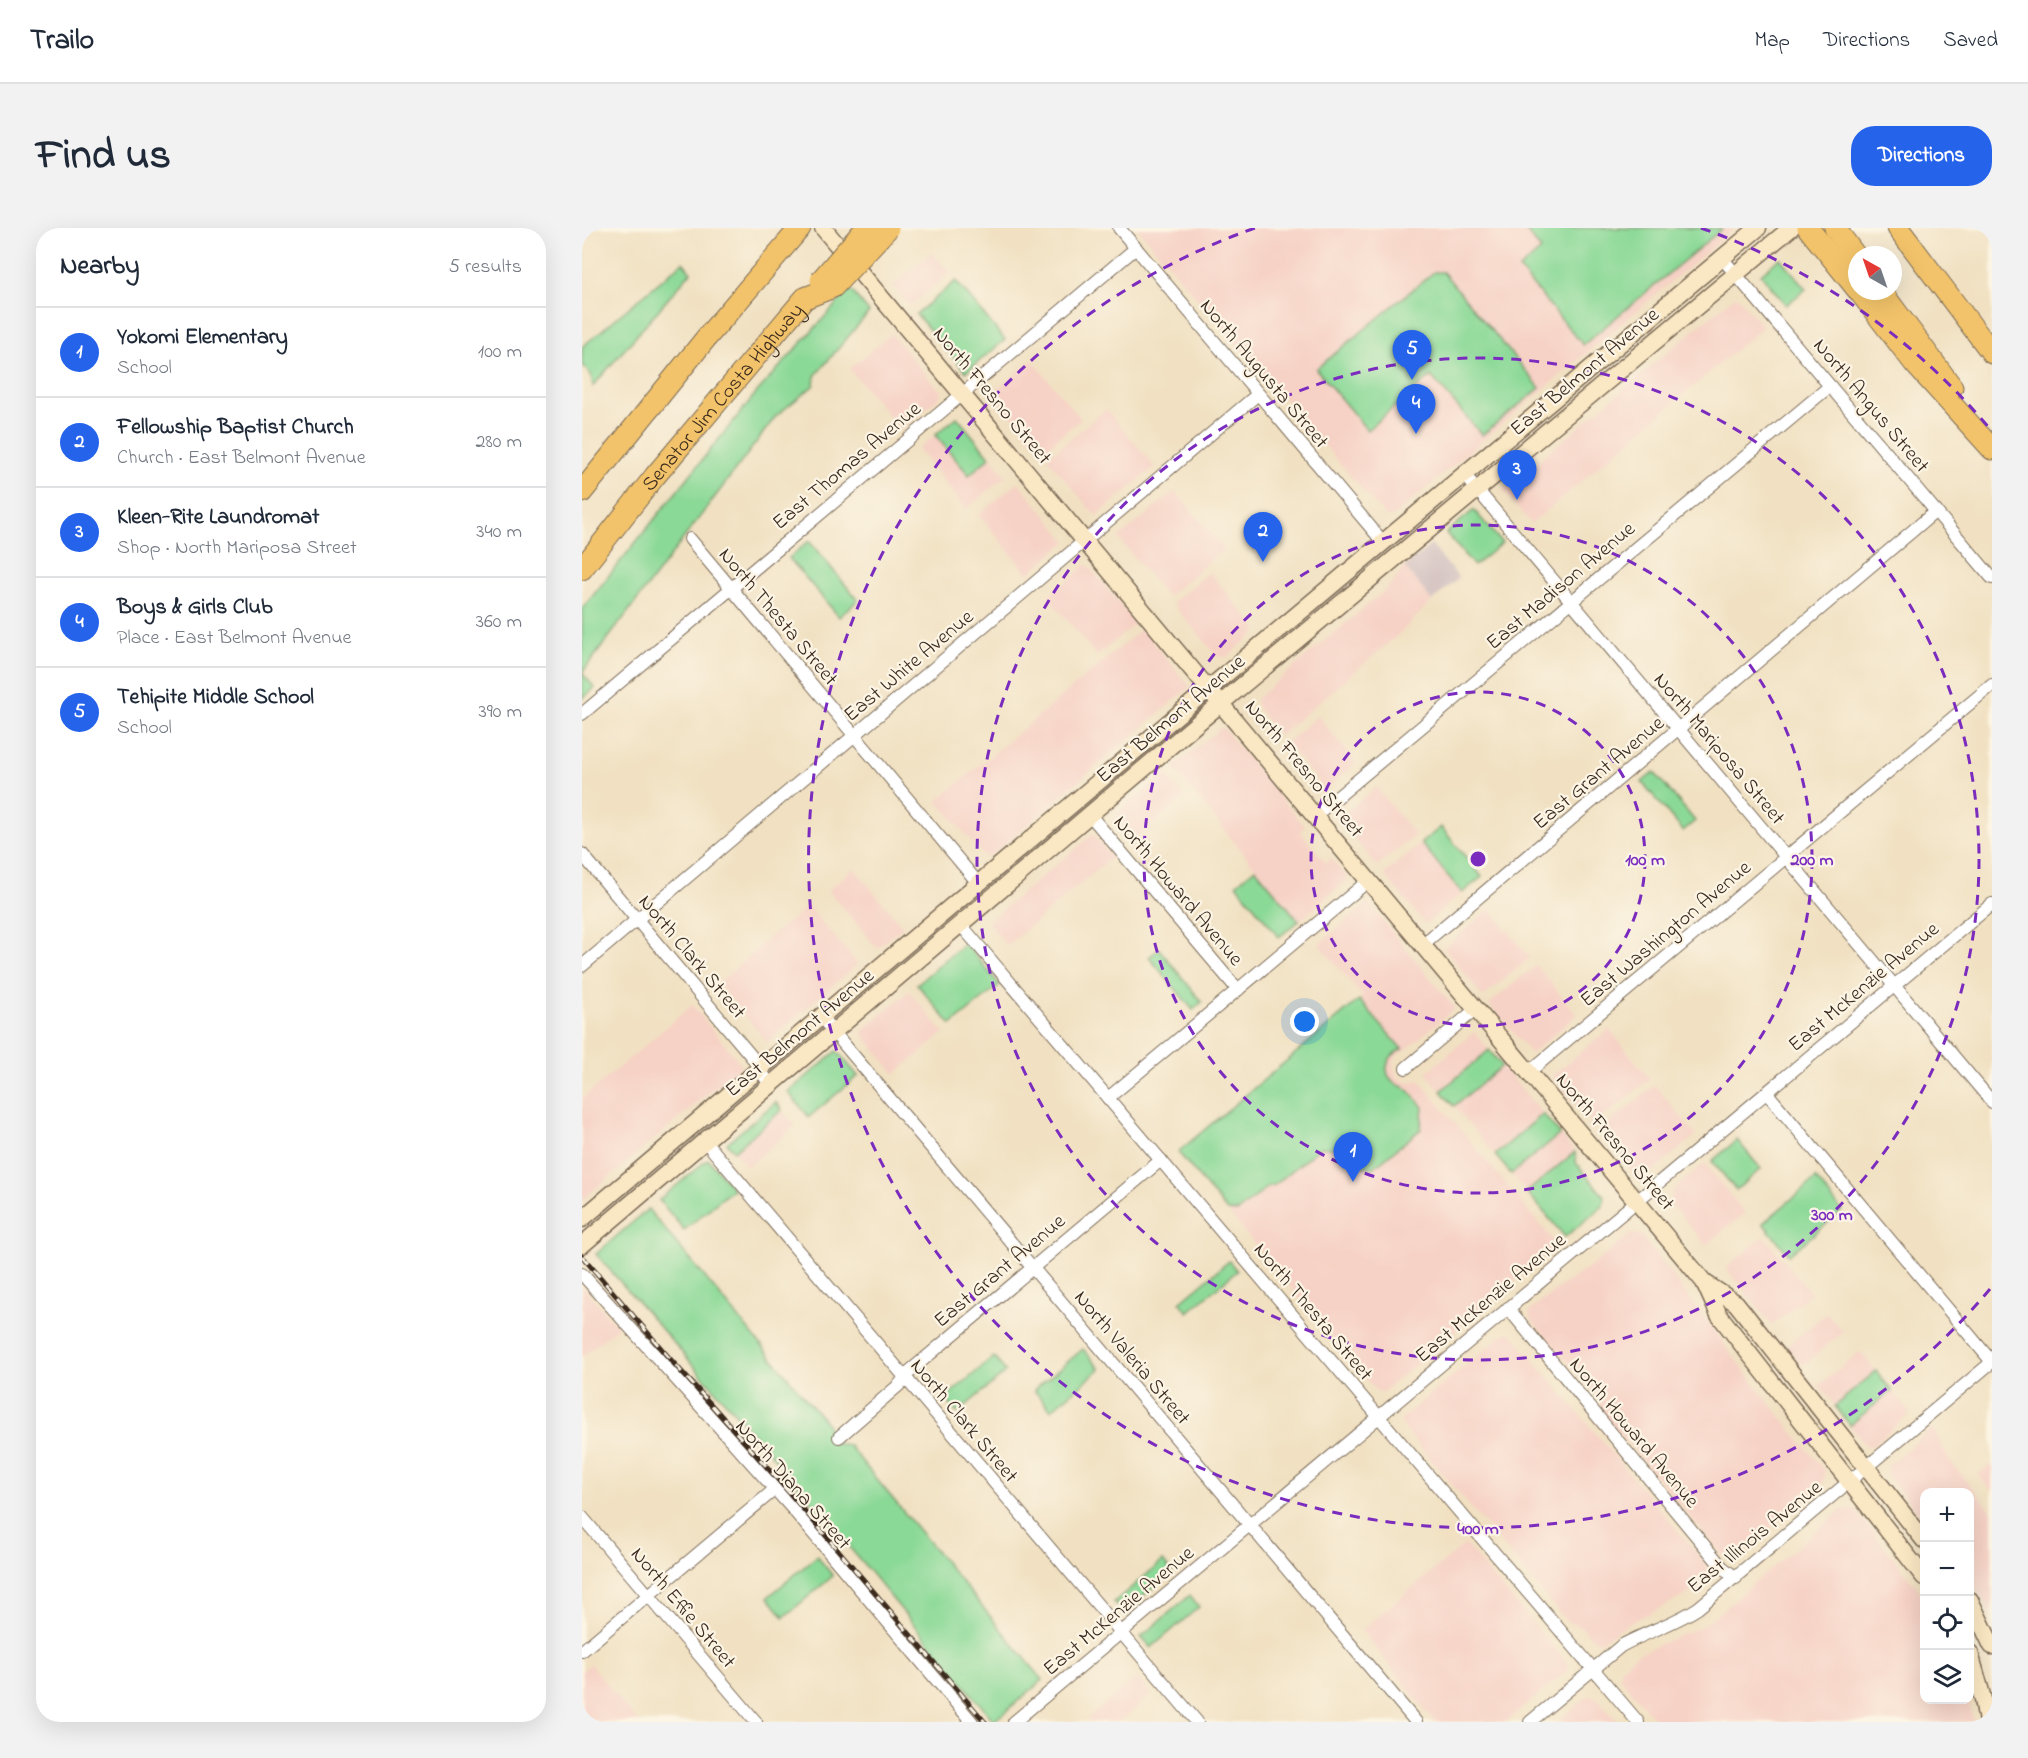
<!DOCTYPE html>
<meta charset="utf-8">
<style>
:root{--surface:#fff;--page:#f2f2f3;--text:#1f2937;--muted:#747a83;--line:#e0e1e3;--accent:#2563eb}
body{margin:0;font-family:"Indie Flower",sans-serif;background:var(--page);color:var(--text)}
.controls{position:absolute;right:18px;bottom:18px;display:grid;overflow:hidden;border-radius:12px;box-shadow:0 6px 24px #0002}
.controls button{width:54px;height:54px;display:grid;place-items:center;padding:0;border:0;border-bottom:2px solid var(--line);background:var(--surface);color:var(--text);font:30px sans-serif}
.compass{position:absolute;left:1266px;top:18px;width:54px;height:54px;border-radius:50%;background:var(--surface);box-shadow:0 6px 24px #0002;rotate:320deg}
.you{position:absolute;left:723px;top:794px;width:21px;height:21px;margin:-15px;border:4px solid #fff;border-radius:50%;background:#1a73e8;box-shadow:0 0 0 9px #1a73e833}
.badge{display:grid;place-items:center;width:39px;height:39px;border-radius:50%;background:var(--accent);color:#fff;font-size:20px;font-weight:700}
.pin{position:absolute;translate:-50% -50px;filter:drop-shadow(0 2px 3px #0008)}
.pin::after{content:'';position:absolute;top:32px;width:21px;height:18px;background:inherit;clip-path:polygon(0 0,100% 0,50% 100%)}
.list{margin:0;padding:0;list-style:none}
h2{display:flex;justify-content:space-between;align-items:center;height:78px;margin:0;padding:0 24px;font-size:26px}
h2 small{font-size:20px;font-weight:400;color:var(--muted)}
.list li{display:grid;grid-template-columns:39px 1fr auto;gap:18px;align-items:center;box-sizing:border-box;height:90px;padding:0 24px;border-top:2px solid var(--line)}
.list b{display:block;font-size:22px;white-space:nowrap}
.list p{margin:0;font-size:20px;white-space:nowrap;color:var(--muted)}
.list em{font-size:20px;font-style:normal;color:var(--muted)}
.icon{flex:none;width:33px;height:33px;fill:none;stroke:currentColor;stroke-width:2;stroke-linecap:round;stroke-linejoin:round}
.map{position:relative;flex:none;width:1410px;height:1494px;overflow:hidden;border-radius:24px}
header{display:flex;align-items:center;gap:36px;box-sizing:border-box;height:84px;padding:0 30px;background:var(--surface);border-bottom:2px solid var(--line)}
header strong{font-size:28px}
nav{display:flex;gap:33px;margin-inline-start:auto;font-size:21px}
.intro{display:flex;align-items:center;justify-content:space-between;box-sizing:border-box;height:144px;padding:0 36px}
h1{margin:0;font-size:42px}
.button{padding:15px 27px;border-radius:24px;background:var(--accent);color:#fff;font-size:21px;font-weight:700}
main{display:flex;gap:36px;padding:0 36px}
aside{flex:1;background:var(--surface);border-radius:24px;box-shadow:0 6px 24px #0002}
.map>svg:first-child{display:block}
.built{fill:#f6d1c5}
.industrial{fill:#d1bfbf}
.green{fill:#8bd997;stroke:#63825a;stroke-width:1.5}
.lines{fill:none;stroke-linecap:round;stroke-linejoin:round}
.street-casing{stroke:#7b6a57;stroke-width:14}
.secondary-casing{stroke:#7b6a57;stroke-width:19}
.highway-casing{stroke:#7b6a57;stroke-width:23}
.street{stroke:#fff;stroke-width:12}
.secondary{stroke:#fae7c3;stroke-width:16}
.highway{stroke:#f2c36a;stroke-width:21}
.rail-casing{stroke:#3b2a1e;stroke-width:5}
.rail{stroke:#fcf5e5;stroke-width:3;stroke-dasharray:9;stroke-linecap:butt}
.highway-bridge-casing{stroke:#7b6a57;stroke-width:23;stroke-linecap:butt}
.highway-bridge{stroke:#f2c36a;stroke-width:21}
.ring{fill:none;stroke:#7b2cbf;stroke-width:3;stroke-dasharray:10 8}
.labels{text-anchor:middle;stroke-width:4.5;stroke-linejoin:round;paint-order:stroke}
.street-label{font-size:21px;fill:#3b2a1e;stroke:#fcf5e5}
.centre{fill:#7b2cbf;stroke:#fcf5e5;stroke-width:3}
.ring-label{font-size:18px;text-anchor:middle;font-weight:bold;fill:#7b2cbf;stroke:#fcf5e5;stroke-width:4.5;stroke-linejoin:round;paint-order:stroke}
</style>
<header>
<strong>Trailo</strong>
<nav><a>Map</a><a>Directions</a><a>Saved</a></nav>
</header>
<div class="intro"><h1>Find us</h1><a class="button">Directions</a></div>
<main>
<aside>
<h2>Nearby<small>5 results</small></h2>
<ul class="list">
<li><span class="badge">1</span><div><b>Yokomi Elementary</b><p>School</p></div><em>100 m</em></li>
<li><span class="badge">2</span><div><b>Fellowship Baptist Church</b><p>Church · East Belmont Avenue</p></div><em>280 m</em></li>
<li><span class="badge">3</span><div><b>Kleen-Rite Laundromat</b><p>Shop · North Mariposa Street</p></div><em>340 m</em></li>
<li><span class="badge">4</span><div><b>Boys &amp; Girls Club</b><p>Place · East Belmont Avenue</p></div><em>360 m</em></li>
<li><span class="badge">5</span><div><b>Tehipite Middle School</b><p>School</p></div><em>390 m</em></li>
</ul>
</aside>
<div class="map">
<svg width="1410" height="1494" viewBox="0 0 1410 1494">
<rect width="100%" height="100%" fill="#fcf5e5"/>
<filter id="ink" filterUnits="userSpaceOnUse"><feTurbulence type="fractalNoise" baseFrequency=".0167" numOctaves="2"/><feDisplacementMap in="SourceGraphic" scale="12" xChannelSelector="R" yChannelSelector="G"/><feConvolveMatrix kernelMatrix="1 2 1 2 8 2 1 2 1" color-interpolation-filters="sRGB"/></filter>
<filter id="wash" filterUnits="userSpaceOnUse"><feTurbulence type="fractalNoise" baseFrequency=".008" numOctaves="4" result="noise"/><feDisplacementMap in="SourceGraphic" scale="24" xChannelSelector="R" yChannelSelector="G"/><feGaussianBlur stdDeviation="1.35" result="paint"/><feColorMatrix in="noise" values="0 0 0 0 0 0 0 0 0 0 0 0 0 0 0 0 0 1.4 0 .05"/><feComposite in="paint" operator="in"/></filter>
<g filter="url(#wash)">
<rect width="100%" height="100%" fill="#f1e1c2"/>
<g class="built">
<path d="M 555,0 L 1153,0 L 810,289 L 804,289 Z"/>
<path d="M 350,25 L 368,45 L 328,78 L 310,58 Z"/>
<path d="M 1153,68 L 1157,70 L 1181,99 L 949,296 L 921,262 Z"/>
<path d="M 309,106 L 359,164 L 358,169 L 319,202 L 267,141 Z"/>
<path d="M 450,132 L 499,191 L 460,224 L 411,165 Z"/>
<path d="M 524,181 L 573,239 L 514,288 L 465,230 Z"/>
<path d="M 353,207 L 386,247 L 408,229 L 424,248 L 384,281 L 336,221 Z"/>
<path d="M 436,254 L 485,313 L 446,346 L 397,287 Z"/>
<path d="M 593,263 L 642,321 L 585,369 L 536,310 Z"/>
<path d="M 505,336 L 554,395 L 515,428 L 466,369 Z"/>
<path d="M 823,339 L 850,373 L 817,406 L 697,508 L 675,480 L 674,471 L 809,357 Z"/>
<path d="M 627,344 L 676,402 L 645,429 L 635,428 L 590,375 Z"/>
<path d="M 560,401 L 608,459 L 407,629 L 402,628 L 355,573 Z"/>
<path d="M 736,488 L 774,535 L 744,561 L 741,559 L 704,515 Z"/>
<path d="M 640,499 L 723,599 L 718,603 L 744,635 L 749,630 L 766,651 L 717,693 L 591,539 Z"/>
<path d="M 583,546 L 602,569 L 554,610 L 535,586 Z"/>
<path d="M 794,559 L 833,607 L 795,638 L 756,591 Z"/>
<path d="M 511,606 L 530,629 L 425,718 L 406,694 Z"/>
<path d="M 839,615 L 880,665 L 843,696 L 802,646 Z"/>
<path d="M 272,640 L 321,699 L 295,720 L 246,662 Z"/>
<path d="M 786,675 L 873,780 L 825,821 L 815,827 L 811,836 L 814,848 L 825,855 L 837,852 L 975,1017 L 801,1164 L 795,1164 L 596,924 L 781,769 L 737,716 Z"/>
<path d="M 226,678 L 276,736 L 185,814 L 136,756 L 189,708 Z"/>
<path d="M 908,681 L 948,730 L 901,769 L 862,720 Z"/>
<path d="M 954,737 L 995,787 L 949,826 L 907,776 Z"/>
<path d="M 327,763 L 362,805 L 313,846 L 281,807 L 282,801 Z"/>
<path d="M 110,777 L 160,837 L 0,972 L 0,871 Z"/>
<path d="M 1027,801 L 1068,851 L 1011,897 L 970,848 Z"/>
<path d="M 892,804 L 907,822 L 859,863 L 844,845 Z"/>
<path d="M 920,838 L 961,886 L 913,927 L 872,878 Z"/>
<path d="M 1073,857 L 1114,907 L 1058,954 L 1020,905 L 1021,900 Z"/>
<path d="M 200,882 L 213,898 L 165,939 L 152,923 Z"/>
<path d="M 978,906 L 993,924 L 945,964 L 929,946 Z"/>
<path d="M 1122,935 L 1163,985 L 1124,1017 L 1088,975 L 1090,963 Z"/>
<path d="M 1049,1006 L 1059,1007 L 1174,1158 L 1243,1243 L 1241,1256 L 1152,1331 L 1142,1329 L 1019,1184 L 1017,1171 L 947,1089 L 948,1083 L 972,1063 L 1015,1034 Z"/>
<path d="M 1182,1008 L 1229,1065 L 1190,1097 L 1144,1040 Z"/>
<path d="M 0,1058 L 36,1099 L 0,1129 Z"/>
<path d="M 1245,1085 L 1261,1104 L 1221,1137 L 1205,1118 Z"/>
<path d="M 923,1105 L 929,1105 L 1129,1342 L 1127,1350 L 1108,1365 L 1044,1397 L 1019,1413 L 1012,1412 L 1000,1399 L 984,1393 L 819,1196 L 820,1190 Z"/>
<path d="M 1278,1124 L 1294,1143 L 1253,1178 L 1237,1157 Z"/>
<path d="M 1310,1163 L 1328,1185 L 1292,1217 L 1284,1218 L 1268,1197 Z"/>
<path d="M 1351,1200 L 1367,1232 L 1410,1284 L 1410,1389 L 1388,1350 L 1388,1264 L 1342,1264 L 1342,1293 L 1305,1246 L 1307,1236 Z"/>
<path d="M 1410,1235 L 1410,1264 L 1396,1247 Z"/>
<path d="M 1272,1281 L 1342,1368 L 1342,1472 L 1387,1472 L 1391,1494 L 1075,1494 L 1038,1450 L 1039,1440 L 1055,1426 L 1122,1397 L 1258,1283 Z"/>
<path d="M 883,1316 L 985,1435 L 985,1443 L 924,1494 L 853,1494 L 779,1402 Z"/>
<path d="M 8,1436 L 56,1494 L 0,1494 L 0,1443 Z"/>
<path d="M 555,1449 L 569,1467 L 537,1494 L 509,1494 L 506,1490 Z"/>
<path d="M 1006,1468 L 1015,1470 L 1036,1494 L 976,1494 Z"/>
</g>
<path class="industrial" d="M 849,317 L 877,350 L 850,373 L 823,339 Z"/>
<g class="green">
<path d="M 942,0 L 1141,0 L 1001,117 L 937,41 L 959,22 Z"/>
<path d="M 1198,30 L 1224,61 L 1204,77 L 1179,46 Z"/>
<path d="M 101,34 L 109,44 L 11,158 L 9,147 L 0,136 L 0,119 Z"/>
<path d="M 852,44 L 861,44 L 958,160 L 900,207 L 849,148 L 785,202 L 734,141 Z"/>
<path d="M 374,53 L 423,112 L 384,144 L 334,86 Z"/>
<path d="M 268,61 L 287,84 L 233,148 L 232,157 L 194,188 L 0,445 L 13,460 L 0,471 L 0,381 L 175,164 Z"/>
<path d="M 375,189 L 408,229 L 387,247 L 353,207 Z"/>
<path d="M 892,282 L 920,315 L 892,338 L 864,305 Z"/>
<path d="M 227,313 L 276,372 L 257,389 L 207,330 Z"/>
<path d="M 1072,544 L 1113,593 L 1101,603 L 1060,554 Z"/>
<path d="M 859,599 L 900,649 L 880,665 L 839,615 Z"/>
<path d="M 673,640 L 717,693 L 697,709 L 654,656 Z"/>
<path d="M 383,715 L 418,757 L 369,797 L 335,756 Z"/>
<path d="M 577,721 L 620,774 L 611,782 L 567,729 Z"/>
<path d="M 777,772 L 820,821 C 806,827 798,844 813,855 C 817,858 821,858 825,861 C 831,866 836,873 841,879 L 839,901 L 791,940 L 773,937 L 759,921 L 739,919 L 691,958 L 687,958 L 655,984 L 645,983 L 596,924 Z"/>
<path d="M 907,822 L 920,838 L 872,878 L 859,863 Z"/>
<path d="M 255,823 L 276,848 L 227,889 L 206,864 Z"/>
<path d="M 194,874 L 200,882 L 152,923 L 145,915 Z"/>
<path d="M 961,886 L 978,906 L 929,946 L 913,927 Z"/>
<path d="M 1155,912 L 1179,941 L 1154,962 L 1130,933 Z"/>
<path d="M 993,924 L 994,935 L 1022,968 L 1021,978 L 983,1009 L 945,964 Z"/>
<path d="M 126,931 L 151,961 L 102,1002 L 77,972 Z"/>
<path d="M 1234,951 L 1260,983 L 1207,1027 L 1181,995 Z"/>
<path d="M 66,981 L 245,1196 L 249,1214 L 267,1218 L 461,1452 L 412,1493 L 208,1248 L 14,1026 Z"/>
<path d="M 647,1033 L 655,1043 L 606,1084 L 598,1074 Z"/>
<path d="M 501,1121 L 518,1141 L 469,1182 L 452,1162 Z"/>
<path d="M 412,1129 L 424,1144 L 375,1185 L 363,1170 Z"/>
<path d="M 1294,1143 L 1310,1163 L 1268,1197 L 1253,1178 Z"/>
<path d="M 235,1328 L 251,1348 L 202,1389 L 186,1369 Z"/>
<path d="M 581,1333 L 590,1344 L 541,1385 L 532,1374 Z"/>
<path d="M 608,1367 L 617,1379 L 569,1420 L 559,1409 Z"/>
</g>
</g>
<g filter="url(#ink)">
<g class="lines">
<g class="street-casing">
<g id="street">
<path d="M 537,0 L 801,314"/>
<path d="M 1140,30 L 1410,350"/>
<path d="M 882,246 L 1410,874"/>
<path d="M 108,311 L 396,655"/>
<path d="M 0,486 L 554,20"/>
<path d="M 508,587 L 656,762"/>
<path d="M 734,587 L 1248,158"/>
<path d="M 0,626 L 170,829 L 188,857"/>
<path d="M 379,697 L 1056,1494"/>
<path d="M 840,717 L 1354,283"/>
<path d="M 0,738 L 676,166"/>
<path d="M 239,789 L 834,1494"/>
<path d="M 824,840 L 894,781"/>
<path d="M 947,844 L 1410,457"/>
<path d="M 1185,865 L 1410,1134"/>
<path d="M 526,870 L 786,653"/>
<path d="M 123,913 L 615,1494"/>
<path d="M 0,1046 L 209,1279 L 390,1494"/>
<path d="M 926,1080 L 1140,1339 L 1154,1350"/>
<path d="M 257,1209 L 317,1157 L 329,1142 L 579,932"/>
<path d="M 0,1289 L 174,1494"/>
<path d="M 0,1423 L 192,1262"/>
<path d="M 432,1494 L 1410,676"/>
<path d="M 948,1494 L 1039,1418 C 1064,1404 1092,1396 1116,1380 L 1410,1134"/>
</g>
</g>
<g class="secondary-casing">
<g id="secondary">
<path d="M 241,0 C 536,350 829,702 1122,1054 L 1137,1087 L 1342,1349"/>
<path d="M 0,991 L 612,473 L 1176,0"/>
<path d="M 0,1017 L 625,487 L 1209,0"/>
<path d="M 1123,1055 L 1154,1075 L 1342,1312"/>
<path d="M 1388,1372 L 1410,1418"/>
<path d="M 1388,1425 L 1401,1471 L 1405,1494"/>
</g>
</g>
<g class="highway-casing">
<g id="highway">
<path d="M 1226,0 L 1275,61"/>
<path d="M 1253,0 L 1275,30"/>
<path d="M 1316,0 L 1410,125"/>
<path d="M 1277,63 L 1333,136 L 1410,221"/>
<path d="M 1299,63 L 1370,159"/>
<path d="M 0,264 L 125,109 L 218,0"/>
<path id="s1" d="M 0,341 L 73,248 L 223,70"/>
</g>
</g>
<use href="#street" class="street"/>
<use href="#secondary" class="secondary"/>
<use href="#highway" class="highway"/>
<g class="rail-casing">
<path id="rail" d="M 0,1028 L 89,1132 L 186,1240 L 403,1494"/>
</g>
<use href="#rail" class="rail"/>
<g class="highway-bridge-casing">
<g id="highway-bridge">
<path d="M 239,52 L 284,0"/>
<path d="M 223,70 L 251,59 L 306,0"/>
</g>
</g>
<use href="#highway-bridge" class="highway-bridge"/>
</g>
</g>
<g class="ring">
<circle cx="896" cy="631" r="167"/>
<circle cx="896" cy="631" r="334"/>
<circle cx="896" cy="631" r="501"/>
<path d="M1408 1061A669 669 0 1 1 673 0M1119 0A669 669 0 0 1 1408 201"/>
</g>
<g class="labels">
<g class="street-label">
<text transform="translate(1002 143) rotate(-40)" y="7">East Belmont Avenue</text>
<text transform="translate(683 145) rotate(50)" y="7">North Augusta Street</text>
<text transform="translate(411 167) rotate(50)" y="7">North Fresno Street</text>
<text dy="7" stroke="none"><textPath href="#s1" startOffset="222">Senator Jim Costa Highway</textPath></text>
<text transform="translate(1290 177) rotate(50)" y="7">North Angus Street</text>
<text transform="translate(264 237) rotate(-40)" y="7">East Thomas Avenue</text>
<text transform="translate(978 357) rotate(-40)" y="7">East Madison Avenue</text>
<text transform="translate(197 388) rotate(50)" y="7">North Thesta Street</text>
<text transform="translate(326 437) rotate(-40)" y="7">East White Avenue</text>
<text transform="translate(588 490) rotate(-40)" y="7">East Belmont Avenue</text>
<text transform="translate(1138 520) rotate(50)" y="7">North Mariposa Street</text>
<text transform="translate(723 540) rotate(50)" y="7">North Fresno Street</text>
<text transform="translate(1016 544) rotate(-40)" y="7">East Grant Avenue</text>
<text transform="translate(597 662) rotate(50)" y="7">North Howard Avenue</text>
<text transform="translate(1083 705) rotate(-40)" y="7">East Washington Avenue</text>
<text transform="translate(111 728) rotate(50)" y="7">North Clark Street</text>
<text transform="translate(1281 758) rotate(-40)" y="7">East McKenzie Avenue</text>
<text transform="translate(217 804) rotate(-40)" y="7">East Belmont Avenue</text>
<text transform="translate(1034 913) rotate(50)" y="7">North Fresno Street</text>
<text transform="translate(417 1042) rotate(-40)" y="7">East Grant Avenue</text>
<text transform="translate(908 1069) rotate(-40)" y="7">East McKenzie Avenue</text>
<text transform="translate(732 1083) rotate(50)" y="7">North Thesta Street</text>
<text transform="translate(551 1129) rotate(50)" y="7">North Valeria Street</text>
<text transform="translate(383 1192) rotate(50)" y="7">North Clark Street</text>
<text transform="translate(1053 1204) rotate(50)" y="7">North Howard Avenue</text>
<text transform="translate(212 1256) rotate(49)" y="7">North Diana Street</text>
<text transform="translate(1172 1308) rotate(-39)" y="7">East Illinois Avenue</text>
<text transform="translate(102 1379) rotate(50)" y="7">North Effie Street</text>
<text transform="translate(536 1382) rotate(-40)" y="7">East McKenzie Avenue</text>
</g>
</g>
<circle cx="896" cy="631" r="9" class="centre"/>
<g class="ring-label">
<text x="1063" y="637">100 m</text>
<text x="1230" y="637">200 m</text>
<text x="1250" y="992">300 m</text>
<text x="896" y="1306">400 m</text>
</g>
</svg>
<div class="controls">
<button>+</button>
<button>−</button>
<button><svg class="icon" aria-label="locate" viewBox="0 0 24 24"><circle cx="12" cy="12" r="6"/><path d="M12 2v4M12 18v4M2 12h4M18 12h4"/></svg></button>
<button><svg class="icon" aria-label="layers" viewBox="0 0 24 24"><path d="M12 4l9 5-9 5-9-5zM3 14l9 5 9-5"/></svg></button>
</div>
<svg class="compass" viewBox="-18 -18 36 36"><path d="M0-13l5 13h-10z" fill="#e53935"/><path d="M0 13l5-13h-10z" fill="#747a83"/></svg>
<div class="you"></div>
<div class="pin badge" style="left:771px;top:954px">1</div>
<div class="pin badge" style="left:681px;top:334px">2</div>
<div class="pin badge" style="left:935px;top:272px">3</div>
<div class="pin badge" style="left:834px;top:206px">4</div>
<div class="pin badge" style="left:830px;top:152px">5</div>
</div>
</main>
